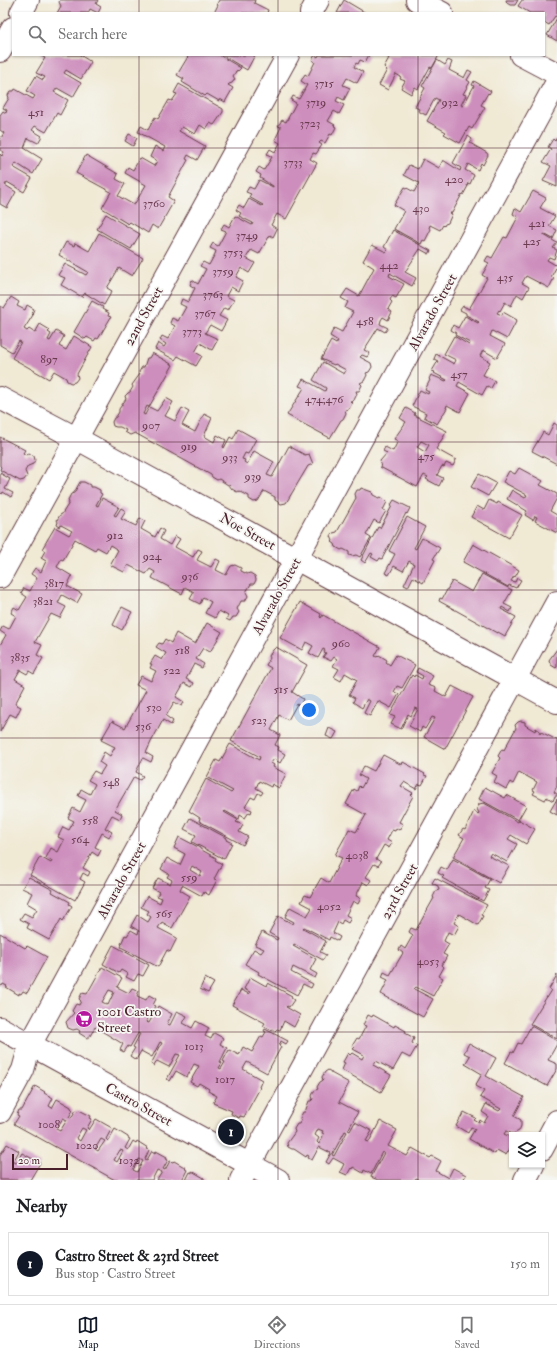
<!DOCTYPE html>
<meta charset="utf-8">
<style>
:root{--surface:#fff;--page:#f2f2f2;--text:#202124;--muted:#757577;--line:#e0e0e0;--accent:#111827}
body{margin:0;font-family:"IM FELL Double Pica",serif;background:var(--page);color:var(--text)}
.controls{position:absolute;right:12px;bottom:12px;display:grid;overflow:hidden;border-radius:0px;box-shadow:0 1px 3px #0004}
.controls button{width:36px;height:36px;display:grid;place-items:center;padding:0;border:0;border-bottom:1px solid var(--line);background:var(--surface);color:var(--text);font:20px sans-serif}
.scale{position:absolute;left:12px;bottom:10px;width:56px;box-sizing:border-box;padding-left:4px;border:2px solid #4a1f2b;border-top:0;font-size:11px;line-height:14px;white-space:nowrap;color:#4a1f2b;-webkit-text-stroke:3px #f6f6f2;paint-order:stroke}
.you{position:absolute;left:309px;top:710px;width:14px;height:14px;margin:-10px;border:3px solid #fff;border-radius:50%;background:#1a73e8;box-shadow:0 0 0 6px #1a73e833}
.badge{display:grid;place-items:center;width:26px;height:26px;border-radius:50%;background:var(--accent);color:#fff;font-size:13px;font-weight:700}
.pin{position:absolute;translate:-50% -50%;border:2px solid #fff;box-shadow:0 1px 4px #0006}
.list{margin:0;padding:0;list-style:none}
h2{display:flex;justify-content:space-between;align-items:center;height:52px;margin:0;padding:0 16px;font-size:17px}
h2 small{font-size:13px;font-weight:400;color:var(--muted)}
.list li{display:grid;grid-template-columns:26px 1fr auto;gap:12px;align-items:center;box-sizing:border-box;height:64px;margin:0 8px 8px;padding:0 8px;border:1px solid var(--line);border-radius:0px}
.list b{display:block;font-size:15px;white-space:nowrap}
.list p{margin:0;font-size:13px;white-space:nowrap;color:var(--muted)}
.list em{font-size:13px;font-style:normal;color:var(--muted)}
.icon{flex:none;width:22px;height:22px;fill:none;stroke:currentColor;stroke-width:2;stroke-linecap:round;stroke-linejoin:round}
.map{position:relative;flex:none;width:557px;height:1180px;overflow:hidden}
.search{position:absolute;background:var(--surface);box-shadow:0 1px 3px #0004;left:12px;right:12px;top:12px;height:44px;display:flex;align-items:center;gap:10px;box-sizing:border-box;padding:0 14px;border-radius:0px;color:var(--muted);font-size:15px}
.sheet{height:124px;background:var(--surface)}
nav{display:flex;justify-content:space-around;align-items:center;box-sizing:border-box;height:56px;border-top:1px solid var(--line);background:var(--surface);font-size:11px;color:var(--muted)}
nav a{display:grid;justify-items:center;gap:2px}
nav .on{color:var(--accent)}
.map>svg:first-child{display:block}
.building{fill:#cd8ebd;fill-rule:evenodd}
.lines{fill:none;stroke-linecap:round;stroke-linejoin:round}
.minor-casing{stroke:#633d44;stroke-width:24}
.minor{stroke:#fff;stroke-width:22}
.grid{fill:none;stroke:#4a1f2b;stroke-width:1;stroke-opacity:0.55}
.labels{text-anchor:middle;stroke-width:3.5;stroke-linejoin:round;paint-order:stroke}
.number-label{font-size:12px;fill:#6b3b50}
.street-label{font-size:14px;fill:#4a1f2b;stroke:#f6f6f2}
.poi-label{font-size:14px;fill:#4a1f2b;stroke:#f6f6f2;text-anchor:start}
</style>
<div class="map">
<svg width="557" height="1180" viewBox="0 0 557 1180">
<rect width="100%" height="100%" fill="#f6f6f2"/>
<filter id="ink" filterUnits="userSpaceOnUse"><feTurbulence type="fractalNoise" baseFrequency=".025" numOctaves="2"/><feDisplacementMap in="SourceGraphic" scale="8" xChannelSelector="R" yChannelSelector="G"/><feConvolveMatrix kernelMatrix="1 2 1 2 8 2 1 2 1" color-interpolation-filters="sRGB"/></filter>
<filter id="wash" filterUnits="userSpaceOnUse"><feTurbulence type="fractalNoise" baseFrequency=".012" numOctaves="4" result="noise"/><feDisplacementMap in="SourceGraphic" scale="16" xChannelSelector="R" yChannelSelector="G"/><feGaussianBlur stdDeviation="0.9" result="paint"/><feColorMatrix in="noise" values="0 0 0 0 0 0 0 0 0 0 0 0 0 0 0 0 0 1.4 0 .05"/><feComposite in="paint" operator="in"/></filter>
<g filter="url(#wash)">
<rect width="100%" height="100%" fill="#f0e9d4"/>
<g id="blocks">
<g class="building">
<path d="M 60,0 L 98,0 L 96,4 L 101,7 L 98,13 L 90,9 L 88,13 L 57,13 L 61,6 L 59,2 Z"/>
<path d="M 219,0 L 255,0 L 254,3 L 268,10 L 267,13 L 214,13 L 218,5 L 217,4 Z"/>
<path d="M 344,0 L 366,13 L 337,13 Z"/>
<path d="M 506,0 L 518,0 L 515,5 L 510,5 L 507,3 Z"/>
<path d="M 522,0 L 557,0 L 557,17 L 555,16 L 549,25 L 544,22 L 544,13 L 530,13 L 518,6 Z"/>
<path d="M 557,18 L 557,41 L 547,35 Z"/>
<path d="M 39,55 L 80,55 L 91,62 L 81,79 L 66,70 L 64,73 L 81,83 L 73,97 L 57,88 L 54,92 L 68,100 L 60,115 L 57,113 L 46,132 L 35,126 L 32,130 L 42,136 L 38,143 L 28,138 L 24,148 L 42,159 L 33,174 L 16,163 L 13,167 L 32,178 L 24,192 L 7,182 L 5,185 L 16,192 L 7,208 L 0,204 L 0,154 L 2,156 L 4,152 L 0,150 L 0,140 L 4,133 L 0,130 L 0,115 L 3,111 L 6,113 L 7,110 L 3,108 L 9,98 L 8,95 L 11,91 L 14,91 L 15,89 L 33,99 L 35,96 L 27,91 L 36,76 L 43,80 L 45,77 L 36,73 L 45,58 Z"/>
<path d="M 189,55 L 219,55 L 241,68 L 238,71 L 237,70 L 233,76 L 235,79 L 232,83 L 229,84 L 228,85 L 233,88 L 225,102 L 220,99 L 219,101 L 207,94 L 205,96 L 182,82 L 184,79 L 177,75 Z"/>
<path d="M 222,55 L 255,55 L 247,70 Z"/>
<path d="M 315,55 L 318,57 L 319,55 L 369,55 L 365,62 L 360,60 L 358,64 L 356,63 L 354,67 L 363,72 L 357,83 L 347,78 L 343,85 L 350,88 L 344,100 L 338,97 L 336,101 L 344,105 L 339,114 L 334,111 L 328,121 L 335,125 L 334,126 L 336,127 L 332,135 L 330,134 L 325,143 L 321,141 L 319,143 L 322,145 L 316,154 L 313,153 L 310,159 L 317,163 L 286,219 L 277,214 L 271,225 L 277,229 L 273,237 L 270,235 L 259,254 L 251,250 L 246,258 L 255,263 L 249,273 L 241,268 L 236,277 L 243,281 L 238,291 L 231,287 L 226,296 L 234,300 L 228,310 L 224,308 L 219,316 L 227,320 L 221,331 L 210,325 L 205,333 L 218,339 L 212,350 L 200,343 L 195,352 L 202,356 L 196,366 L 178,356 L 175,360 L 155,349 L 158,343 L 164,347 L 166,344 L 160,340 L 162,336 L 168,339 L 175,326 L 170,323 L 172,318 L 178,321 L 186,307 L 180,304 L 182,299 L 188,302 L 195,288 L 190,285 L 192,280 L 198,284 L 206,269 L 200,266 L 203,262 L 209,265 L 215,254 L 216,251 L 210,248 L 213,243 L 218,246 L 226,231 L 221,229 L 224,224 L 229,227 L 235,216 L 252,225 L 253,223 L 239,216 L 241,213 L 236,210 L 239,205 L 244,208 L 249,199 L 262,206 L 263,205 L 249,197 L 251,194 L 246,192 L 249,187 L 254,189 L 259,180 L 273,187 L 273,186 L 260,178 L 261,175 L 256,172 L 259,167 L 264,170 L 272,157 L 267,154 L 270,149 L 275,152 L 280,143 L 275,140 L 281,127 L 278,126 L 282,120 L 286,122 L 296,103 L 291,100 L 293,96 L 299,99 L 307,85 L 301,81 L 305,74 L 308,76 L 315,62 L 312,60 Z"/>
<path d="M 384,55 L 439,55 L 432,68 L 430,67 L 418,89 L 415,87 L 411,94 L 401,88 L 405,81 L 400,79 L 401,77 L 396,74 L 388,90 L 379,85 L 387,70 L 384,67 L 389,58 Z"/>
<path d="M 437,60 L 445,65 L 448,60 L 452,62 L 449,70 L 464,78 L 468,70 L 472,72 L 467,80 L 470,82 L 463,94 L 466,95 L 461,105 L 463,106 L 474,86 L 472,85 L 474,81 L 491,91 L 489,94 L 488,93 L 481,105 L 485,107 L 472,129 L 469,127 L 460,143 L 444,134 L 446,132 L 427,121 L 439,100 L 435,98 L 426,115 L 418,111 L 419,109 L 415,107 L 425,88 L 422,86 Z"/>
<path d="M 179,84 L 223,109 L 223,112 L 214,125 L 210,123 L 206,129 L 200,125 L 195,134 L 182,127 L 179,131 L 205,146 L 197,160 L 188,155 L 186,159 L 188,160 L 168,197 L 174,201 L 158,229 L 152,225 L 148,233 L 130,222 L 128,224 L 102,208 L 111,192 L 76,173 L 86,155 L 118,174 L 116,179 L 125,184 L 118,196 L 134,205 L 146,185 L 125,173 L 128,167 L 133,170 L 140,158 L 154,166 L 157,161 L 150,157 L 155,146 L 163,151 L 165,147 L 138,132 L 141,126 L 148,130 L 155,117 L 158,119 L 169,100 L 172,101 L 177,94 L 174,93 Z"/>
<path d="M 129,134 L 137,138 L 133,146 L 125,141 Z"/>
<path d="M 468,136 L 472,139 L 470,143 L 487,153 L 488,155 L 483,165 L 481,163 L 478,170 L 468,164 L 465,170 L 474,175 L 470,184 L 468,183 L 467,186 L 468,186 L 463,195 L 462,194 L 452,213 L 449,213 L 452,214 L 448,223 L 445,224 L 444,226 L 443,225 L 440,230 L 430,225 L 429,228 L 431,229 L 425,241 L 423,240 L 421,244 L 394,229 L 404,211 L 394,205 L 405,187 L 414,192 L 419,183 L 404,175 L 409,165 L 418,169 L 423,159 L 439,168 L 443,160 L 460,171 L 461,168 L 453,163 Z"/>
<path d="M 557,137 L 557,187 L 543,181 L 551,166 L 543,162 L 551,149 L 548,147 L 553,139 L 555,141 Z"/>
<path d="M 533,191 L 546,198 L 540,208 L 555,216 L 549,226 L 557,230 L 553,239 L 544,234 L 544,235 L 557,243 L 553,248 L 557,250 L 554,259 L 549,257 L 547,260 L 557,266 L 551,277 L 554,278 L 549,288 L 526,276 L 522,283 L 529,287 L 523,298 L 517,294 L 511,306 L 505,302 L 500,311 L 499,310 L 497,313 L 502,315 L 503,312 L 517,320 L 507,339 L 492,331 L 490,336 L 505,344 L 497,358 L 483,350 L 480,356 L 490,362 L 483,375 L 495,381 L 491,388 L 487,386 L 482,395 L 459,382 L 457,386 L 470,393 L 460,412 L 447,405 L 446,408 L 447,408 L 437,424 L 424,417 L 426,413 L 412,406 L 420,390 L 428,394 L 429,392 L 425,390 L 430,380 L 429,379 L 431,375 L 446,381 L 447,380 L 434,373 L 435,372 L 432,371 L 438,361 L 434,359 L 436,354 L 454,364 L 456,360 L 444,354 L 454,336 L 469,345 L 470,343 L 455,335 L 456,333 L 451,330 L 453,325 L 458,328 L 465,316 L 478,323 L 479,322 L 466,315 L 466,313 L 460,310 L 463,306 L 469,309 L 476,297 L 487,278 L 482,275 L 489,263 L 485,261 L 488,256 L 492,258 L 504,237 L 507,238 L 518,217 L 513,214 L 515,208 L 521,212 Z"/>
<path d="M 106,214 L 140,234 L 131,249 L 97,229 Z"/>
<path d="M 393,230 L 431,251 L 429,254 L 420,249 L 405,272 L 416,278 L 412,286 L 390,273 L 389,276 L 404,284 L 396,298 L 392,296 L 390,300 L 392,302 L 388,309 L 392,312 L 388,320 L 383,317 L 381,320 L 380,324 L 388,328 L 385,332 L 378,328 L 364,350 L 370,353 L 367,357 L 362,355 L 360,357 L 371,363 L 372,367 L 369,372 L 366,373 L 367,375 L 364,381 L 360,383 L 362,385 L 359,391 L 356,391 L 357,394 L 354,400 L 350,401 L 352,403 L 349,409 L 345,410 L 346,413 L 343,419 L 341,420 L 330,438 L 287,415 L 304,388 L 299,386 L 303,379 L 325,391 L 326,388 L 313,380 L 323,362 L 344,374 L 346,370 L 335,364 L 334,365 L 321,359 L 331,341 L 336,344 L 338,341 L 330,336 L 334,328 L 342,332 L 353,312 L 345,308 L 348,302 L 341,298 L 347,289 L 359,296 L 374,268 L 363,261 L 372,245 L 386,252 L 388,250 L 384,247 Z"/>
<path d="M 99,233 L 143,258 L 132,276 L 119,268 L 107,288 L 112,291 L 104,305 L 85,293 L 82,297 L 61,285 L 65,278 L 58,275 L 65,264 L 86,275 L 88,272 L 59,255 L 66,242 L 74,246 L 75,243 L 89,251 Z"/>
<path d="M 11,297 L 19,302 L 17,306 L 25,310 L 27,305 L 34,309 L 32,314 L 33,315 L 24,329 L 27,331 L 29,329 L 35,333 L 40,324 L 50,330 L 48,332 L 51,334 L 48,340 L 50,341 L 56,331 L 64,336 L 59,346 L 66,350 L 74,336 L 92,347 L 77,374 L 78,378 L 75,382 L 71,383 L 67,381 L 66,378 L 54,371 L 49,379 L 12,358 L 21,342 L 19,341 L 12,352 L 0,345 L 0,306 L 4,308 Z"/>
<path d="M 92,301 L 103,307 L 102,309 L 109,313 L 108,316 L 111,317 L 98,339 L 96,338 L 94,341 L 87,337 L 85,339 L 74,332 Z"/>
<path d="M 152,353 L 173,365 L 149,407 L 147,406 L 143,414 L 145,415 L 149,407 L 157,411 L 166,398 L 173,402 L 165,416 L 175,421 L 182,408 L 189,412 L 182,425 L 195,432 L 204,414 L 212,418 L 204,436 L 214,442 L 217,435 L 226,440 L 223,447 L 224,448 L 230,437 L 233,439 L 238,429 L 256,439 L 248,454 L 245,453 L 242,459 L 245,460 L 244,462 L 247,464 L 254,451 L 274,462 L 267,475 L 272,477 L 289,446 L 305,455 L 309,454 L 313,464 L 308,466 L 286,503 L 281,504 L 275,500 L 275,497 L 264,491 L 258,501 L 254,502 L 249,499 L 249,496 L 239,491 L 237,492 L 232,489 L 229,485 L 228,485 L 219,479 L 217,480 L 212,477 L 211,475 L 135,433 L 130,435 L 125,432 L 126,430 L 120,427 L 116,427 L 113,426 L 112,422 L 114,418 L 116,417 L 119,412 L 119,409 L 126,399 L 125,396 L 128,393 L 130,392 L 133,387 L 132,385 L 140,374 L 139,372 L 142,367 L 144,367 L 147,358 L 149,358 Z"/>
<path d="M 406,408 L 415,413 L 414,415 L 447,431 L 436,449 L 456,460 L 453,466 L 446,463 L 444,467 L 442,466 L 437,475 L 443,478 L 439,486 L 426,479 L 428,477 L 424,475 L 417,487 L 380,467 L 381,464 L 380,461 L 387,453 L 383,451 L 385,447 L 393,451 L 398,441 L 394,439 L 406,422 L 400,418 ZM 421,441 L 429,445 L 425,452 L 417,447 Z"/>
<path d="M 554,423 L 557,425 L 557,464 L 532,451 L 543,432 L 548,435 Z"/>
<path d="M 0,437 L 25,450 L 23,453 L 26,455 L 29,453 L 34,456 L 35,460 L 33,464 L 28,466 L 25,471 L 27,476 L 24,480 L 20,481 L 0,470 L 1,467 L 0,466 Z"/>
<path d="M 519,468 L 543,481 L 540,485 L 557,494 L 557,498 L 550,511 L 557,515 L 557,533 L 535,521 L 537,517 L 535,516 L 533,520 L 525,515 L 527,511 L 507,499 L 512,490 L 525,498 L 527,495 L 503,482 L 509,471 L 515,474 Z"/>
<path d="M 0,473 L 10,479 L 5,489 L 13,493 L 11,497 L 3,492 L 2,494 L 0,492 Z"/>
<path d="M 479,474 L 496,483 L 488,496 L 471,487 Z"/>
<path d="M 80,482 L 84,482 L 90,485 L 90,487 L 94,487 L 100,490 L 100,493 L 102,494 L 96,505 L 98,506 L 102,498 L 119,507 L 114,515 L 116,516 L 121,508 L 126,511 L 121,519 L 136,526 L 140,518 L 145,521 L 141,529 L 155,537 L 160,528 L 164,531 L 160,539 L 170,545 L 175,536 L 180,539 L 175,547 L 193,557 L 198,549 L 202,551 L 197,560 L 211,567 L 216,559 L 220,561 L 216,570 L 226,575 L 231,566 L 235,565 L 241,568 L 241,571 L 247,574 L 250,573 L 255,576 L 256,580 L 254,584 L 251,584 L 246,592 L 248,596 L 245,601 L 241,601 L 237,609 L 239,612 L 236,617 L 233,617 L 230,621 L 226,619 L 228,616 L 219,611 L 215,618 L 205,613 L 211,602 L 203,597 L 200,604 L 190,599 L 194,592 L 185,587 L 182,594 L 152,578 L 155,572 L 150,569 L 146,574 L 128,565 L 124,572 L 110,565 L 118,550 L 110,545 L 106,552 L 97,547 L 95,550 L 75,539 L 63,560 L 61,559 L 57,567 L 72,576 L 67,586 L 82,594 L 77,603 L 62,595 L 58,603 L 66,607 L 60,618 L 51,614 L 35,642 L 42,645 L 37,655 L 43,658 L 34,674 L 29,671 L 27,674 L 20,670 L 15,679 L 25,685 L 15,704 L 21,707 L 16,717 L 10,714 L 0,732 L 0,645 L 6,635 L 0,631 L 3,626 L 9,629 L 16,616 L 11,613 L 14,607 L 19,610 L 27,597 L 21,593 L 24,588 L 30,591 L 37,578 L 31,574 L 35,568 L 41,572 L 46,561 L 41,558 L 45,551 L 42,549 L 55,527 L 69,535 L 72,531 L 61,525 L 60,527 L 57,525 L 58,522 L 57,520 L 60,515 L 62,514 L 69,503 L 68,500 L 71,494 L 74,493 Z"/>
<path d="M 361,488 L 372,492 L 373,495 L 379,498 L 381,497 L 387,502 L 383,510 L 386,511 L 379,523 L 374,520 L 366,535 L 371,538 L 360,557 L 356,555 L 352,556 L 349,555 L 349,552 L 343,549 L 341,550 L 336,547 L 335,544 L 332,542 L 333,541 L 331,536 L 333,533 L 337,532 L 356,498 L 355,494 L 357,490 L 360,490 Z"/>
<path d="M 394,500 L 410,508 L 407,514 L 406,513 L 382,559 L 380,558 L 378,561 L 371,557 L 373,554 L 371,553 L 365,563 L 361,560 L 378,527 L 380,528 L 392,506 L 391,505 Z"/>
<path d="M 489,500 L 497,504 L 498,502 L 522,515 L 509,538 L 471,517 L 477,506 L 484,510 Z"/>
<path d="M 407,517 L 425,527 L 414,548 L 416,549 L 422,538 L 440,548 L 433,559 L 435,560 L 423,583 L 413,577 L 408,587 L 404,585 L 414,564 L 409,561 L 403,571 L 394,566 L 389,575 L 385,573 L 395,554 L 389,551 Z"/>
<path d="M 473,544 L 519,570 L 515,577 L 514,576 L 511,581 L 515,582 L 517,578 L 521,580 L 516,588 L 509,585 L 508,587 L 463,562 Z"/>
<path d="M 482,574 L 512,590 L 504,604 L 512,608 L 510,612 L 502,607 L 501,609 L 516,617 L 505,636 L 498,632 L 497,633 L 439,601 L 440,598 L 442,599 L 452,581 L 472,592 Z"/>
<path d="M 300,602 L 321,614 L 320,617 L 321,618 L 323,615 L 380,647 L 375,656 L 377,657 L 379,655 L 387,660 L 386,662 L 390,665 L 396,655 L 415,665 L 402,688 L 397,686 L 394,692 L 399,694 L 391,708 L 378,701 L 370,716 L 364,713 L 370,701 L 367,699 L 362,708 L 353,702 L 355,698 L 349,695 L 357,680 L 345,673 L 341,681 L 334,677 L 339,669 L 333,666 L 337,659 L 334,657 L 331,661 L 323,657 L 326,653 L 324,652 L 325,650 L 323,649 L 318,658 L 309,653 L 313,646 L 306,642 L 302,650 L 280,638 Z"/>
<path d="M 122,607 L 132,612 L 122,630 L 113,625 Z"/>
<path d="M 207,623 L 222,632 L 210,652 L 203,648 L 196,659 L 204,664 L 202,668 L 194,664 L 186,679 L 194,683 L 192,687 L 184,683 L 176,697 L 184,702 L 182,706 L 174,702 L 166,716 L 173,721 L 171,725 L 163,720 L 151,742 L 146,753 L 153,757 L 151,762 L 143,758 L 136,772 L 143,776 L 140,780 L 134,777 L 115,810 L 122,814 L 120,819 L 112,815 L 105,828 L 112,832 L 109,837 L 102,833 L 95,847 L 101,850 L 98,856 L 92,852 L 83,868 L 90,872 L 88,876 L 83,873 L 80,879 L 85,882 L 75,900 L 30,875 L 40,857 L 51,863 L 52,861 L 46,858 L 51,848 L 58,852 L 64,840 L 58,837 L 63,827 L 69,830 L 74,821 L 68,818 L 73,808 L 80,812 L 86,800 L 78,796 L 81,789 L 90,794 L 95,784 L 88,780 L 94,771 L 100,774 L 105,766 L 99,762 L 104,752 L 110,756 L 115,747 L 101,740 L 112,721 L 125,728 L 146,690 L 136,685 L 141,676 L 151,681 L 156,671 L 150,668 L 152,664 L 150,664 L 155,656 L 162,660 L 166,653 L 156,647 L 159,643 L 162,644 L 165,639 L 171,643 L 176,633 L 195,644 Z"/>
<path d="M 276,647 L 307,665 L 292,692 L 303,699 L 300,706 L 297,704 L 288,720 L 279,715 L 271,730 L 280,735 L 275,745 L 279,747 L 278,750 L 285,754 L 280,763 L 274,759 L 271,763 L 274,765 L 273,767 L 286,774 L 279,788 L 272,784 L 271,787 L 259,781 L 256,788 L 263,792 L 261,795 L 258,793 L 255,799 L 251,797 L 245,807 L 252,810 L 251,813 L 249,812 L 245,818 L 240,815 L 239,819 L 225,811 L 224,812 L 238,820 L 236,822 L 243,825 L 239,832 L 248,837 L 243,845 L 199,821 L 200,818 L 189,811 L 206,779 L 231,793 L 233,791 L 207,777 L 216,760 L 220,762 L 230,744 L 259,760 L 260,757 L 231,741 L 271,668 L 266,665 L 270,658 L 269,656 L 273,650 Z"/>
<path d="M 557,649 L 557,667 L 556,668 L 551,665 L 549,660 Z"/>
<path d="M 418,668 L 433,676 L 428,685 L 436,688 L 435,691 L 446,697 L 452,686 L 473,697 L 445,749 L 424,737 L 435,718 L 432,717 L 425,729 L 422,727 L 420,732 L 409,726 L 418,709 L 415,708 L 411,716 L 408,714 L 401,729 L 391,724 L 395,717 L 390,715 L 412,675 L 414,677 L 415,675 L 422,679 L 423,676 L 416,672 Z"/>
<path d="M 521,721 L 525,722 L 525,725 L 535,731 L 536,728 L 540,731 L 539,733 L 540,734 L 541,732 L 557,740 L 557,786 L 554,792 L 557,794 L 557,796 L 555,796 L 553,801 L 547,797 L 545,800 L 533,794 L 535,791 L 533,790 L 537,782 L 519,772 L 513,784 L 510,782 L 506,789 L 494,782 L 497,776 L 492,773 L 500,758 L 498,756 L 502,749 L 504,750 L 516,728 L 515,725 L 518,722 Z"/>
<path d="M 329,728 L 337,732 L 333,739 L 326,736 Z"/>
<path d="M 383,755 L 402,765 L 403,762 L 425,774 L 424,775 L 427,776 L 422,785 L 419,784 L 416,789 L 404,782 L 401,786 L 413,793 L 411,795 L 413,796 L 399,822 L 403,824 L 399,830 L 396,828 L 395,831 L 392,830 L 387,840 L 392,843 L 389,848 L 384,845 L 376,859 L 381,862 L 378,866 L 374,864 L 366,877 L 371,880 L 368,885 L 363,882 L 356,896 L 361,898 L 358,904 L 353,901 L 346,915 L 351,918 L 348,923 L 343,920 L 341,924 L 338,922 L 333,933 L 340,937 L 338,941 L 330,937 L 329,940 L 304,927 L 303,928 L 326,941 L 320,952 L 326,955 L 323,960 L 294,944 L 293,946 L 316,959 L 310,970 L 317,974 L 315,978 L 293,967 L 291,972 L 313,984 L 311,988 L 303,984 L 297,995 L 258,974 L 259,972 L 245,964 L 254,949 L 261,953 L 264,949 L 255,945 L 262,932 L 277,940 L 278,938 L 269,933 L 278,916 L 293,924 L 294,922 L 285,917 L 290,907 L 307,916 L 312,908 L 301,902 L 305,895 L 310,897 L 321,878 L 329,883 L 342,858 L 335,855 L 345,837 L 349,829 L 356,832 L 366,815 L 346,804 L 354,789 L 357,791 L 359,786 L 361,788 L 366,779 L 359,775 L 364,766 L 374,771 Z"/>
<path d="M 485,787 L 505,798 L 507,795 L 526,806 L 518,820 L 479,799 Z"/>
<path d="M 557,799 L 557,815 L 550,811 Z"/>
<path d="M 484,803 L 518,822 L 519,820 L 535,829 L 526,844 L 511,835 L 508,839 L 517,844 L 507,862 L 491,853 L 489,856 L 509,866 L 499,883 L 453,857 L 464,838 L 459,835 L 463,829 L 465,830 L 474,811 L 478,814 L 479,813 L 477,809 L 479,804 Z"/>
<path d="M 190,818 L 227,838 L 226,840 L 232,843 L 224,859 L 192,842 L 196,835 L 184,829 Z"/>
<path d="M 179,837 L 200,848 L 200,849 L 216,858 L 215,860 L 222,864 L 214,879 L 217,880 L 209,895 L 204,892 L 202,896 L 182,885 L 180,890 L 190,896 L 172,928 L 162,922 L 158,928 L 177,938 L 170,952 L 167,950 L 158,967 L 121,947 L 122,945 L 121,944 L 125,935 L 127,936 L 131,930 L 138,934 L 139,931 L 131,926 L 137,915 L 148,922 L 151,917 L 147,914 L 149,911 L 141,907 L 147,896 L 160,903 L 162,898 L 157,896 L 159,892 L 152,888 L 158,878 L 170,884 L 172,880 L 167,877 L 169,874 L 161,869 L 167,858 L 180,865 L 185,854 L 174,848 ZM 192,866 L 202,872 L 200,876 L 190,870 Z"/>
<path d="M 453,859 L 490,879 L 485,888 L 489,890 L 483,901 L 442,878 L 444,876 L 438,873 L 441,867 L 447,870 Z"/>
<path d="M 29,877 L 53,890 L 52,892 L 70,902 L 69,904 L 72,906 L 63,921 L 61,919 L 60,921 L 49,940 L 27,928 L 29,924 L 20,919 L 24,913 L 32,917 L 37,909 L 27,903 L 32,893 L 22,888 Z"/>
<path d="M 435,878 L 487,905 L 481,915 L 483,916 L 478,925 L 459,914 L 454,923 L 459,926 L 454,935 L 448,932 L 444,941 L 449,944 L 443,954 L 447,956 L 442,965 L 444,967 L 439,976 L 443,978 L 433,996 L 416,987 L 414,989 L 433,999 L 423,1017 L 381,994 L 388,980 L 382,977 L 384,972 L 390,975 L 403,953 L 399,950 L 401,946 L 405,949 L 413,935 L 409,932 L 411,928 L 416,930 L 434,898 L 433,897 L 436,891 L 439,890 L 438,886 L 432,883 Z"/>
<path d="M 0,933 L 25,948 L 27,946 L 47,957 L 27,993 L 23,991 L 21,994 L 19,993 L 19,995 L 6,987 L 7,986 L 3,984 L 2,986 L 0,985 Z"/>
<path d="M 113,945 L 149,965 L 143,976 L 138,974 L 134,981 L 126,977 L 128,974 L 121,970 L 119,973 L 103,964 Z"/>
<path d="M 102,967 L 122,978 L 117,987 L 129,993 L 132,988 L 139,991 L 137,996 L 146,1000 L 149,995 L 156,999 L 153,1005 L 155,1006 L 146,1022 L 149,1023 L 158,1006 L 172,1014 L 167,1024 L 170,1025 L 177,1011 L 187,1016 L 183,1023 L 192,1028 L 196,1021 L 209,1028 L 205,1036 L 211,1039 L 214,1033 L 223,1038 L 220,1044 L 227,1048 L 220,1062 L 222,1063 L 219,1068 L 221,1069 L 225,1062 L 223,1061 L 229,1050 L 239,1055 L 243,1047 L 252,1052 L 261,1036 L 263,1037 L 266,1032 L 264,1031 L 265,1029 L 288,1041 L 286,1044 L 281,1041 L 279,1046 L 281,1047 L 267,1073 L 247,1062 L 243,1069 L 262,1080 L 259,1087 L 260,1088 L 244,1117 L 240,1116 L 239,1118 L 231,1114 L 232,1111 L 213,1103 L 217,1096 L 208,1091 L 209,1089 L 199,1083 L 197,1086 L 190,1082 L 199,1066 L 194,1064 L 187,1077 L 176,1071 L 170,1081 L 167,1079 L 180,1055 L 176,1054 L 169,1067 L 157,1061 L 154,1066 L 151,1064 L 162,1043 L 160,1042 L 152,1057 L 141,1051 L 136,1060 L 130,1056 L 135,1048 L 133,1047 L 140,1034 L 138,1033 L 130,1047 L 128,1046 L 124,1052 L 120,1050 L 123,1044 L 95,1027 L 90,1036 L 87,1038 L 79,1033 L 80,1031 L 77,1029 L 73,1030 L 68,1028 L 66,1022 L 74,1013 L 72,1011 L 76,1004 L 79,1005 L 81,1001 L 79,999 L 82,993 L 87,994 ZM 109,990 L 114,992 L 108,1005 L 102,1002 Z"/>
<path d="M 557,975 L 557,1039 L 530,1024 L 551,990 L 549,989 Z"/>
<path d="M 250,977 L 266,986 L 268,983 L 292,996 L 291,998 L 294,1000 L 289,1007 L 287,1006 L 286,1007 L 300,1015 L 294,1027 L 284,1021 L 280,1030 L 277,1029 L 275,1031 L 272,1029 L 271,1030 L 263,1026 L 265,1023 L 232,1005 L 241,990 L 249,994 L 250,992 L 244,989 Z"/>
<path d="M 205,978 L 214,983 L 208,993 L 200,989 Z"/>
<path d="M 368,1015 L 372,1017 L 373,1015 L 394,1027 L 395,1025 L 406,1031 L 405,1033 L 414,1038 L 412,1043 L 417,1046 L 410,1058 L 402,1054 L 393,1070 L 376,1061 L 373,1065 L 391,1075 L 381,1092 L 342,1070 L 345,1063 L 343,1062 L 348,1053 L 350,1055 L 352,1053 L 362,1059 L 364,1055 L 353,1049 L 355,1047 L 352,1046 L 357,1038 L 359,1039 L 366,1026 L 363,1025 Z"/>
<path d="M 531,1026 L 557,1041 L 557,1044 L 548,1060 L 557,1064 L 557,1069 L 547,1086 L 505,1063 L 511,1052 L 513,1053 L 518,1043 L 521,1044 Z"/>
<path d="M 469,1043 L 496,1058 L 486,1076 L 524,1097 L 514,1116 L 521,1120 L 521,1126 L 519,1131 L 513,1134 L 506,1131 L 504,1134 L 512,1138 L 512,1145 L 506,1155 L 497,1150 L 495,1154 L 469,1139 L 475,1129 L 471,1127 L 468,1133 L 456,1126 L 464,1112 L 476,1118 L 474,1120 L 479,1123 L 480,1120 L 484,1123 L 488,1116 L 482,1112 L 486,1104 L 499,1111 L 501,1109 L 480,1097 L 484,1091 L 475,1086 L 482,1074 L 465,1064 L 470,1056 L 464,1053 Z"/>
<path d="M 328,1070 L 331,1072 L 331,1073 L 349,1083 L 339,1102 L 358,1112 L 348,1130 L 350,1131 L 355,1122 L 372,1131 L 366,1141 L 369,1142 L 380,1121 L 397,1130 L 388,1146 L 407,1156 L 412,1148 L 430,1158 L 432,1156 L 441,1161 L 436,1171 L 448,1178 L 453,1168 L 466,1175 L 463,1180 L 419,1180 L 416,1178 L 415,1180 L 378,1180 L 371,1177 L 384,1153 L 382,1152 L 371,1174 L 364,1170 L 363,1173 L 353,1167 L 352,1169 L 351,1168 L 347,1175 L 340,1172 L 344,1164 L 333,1158 L 329,1164 L 326,1162 L 331,1153 L 319,1147 L 312,1160 L 308,1158 L 309,1156 L 307,1155 L 306,1157 L 294,1149 L 292,1149 L 288,1147 L 287,1143 L 295,1132 L 294,1129 L 297,1124 L 299,1124 L 301,1120 L 300,1118 L 303,1112 L 305,1112 L 309,1101 L 311,1101 L 313,1099 L 312,1096 L 314,1091 L 318,1089 L 317,1087 L 320,1082 L 322,1081 L 323,1080 L 322,1077 L 325,1072 ZM 318,1129 L 323,1131 L 322,1133 L 324,1134 L 319,1144 L 317,1142 L 319,1138 L 315,1135 ZM 345,1131 L 347,1132 L 334,1156 L 332,1155 Z"/>
<path d="M 35,1086 L 45,1092 L 44,1093 L 53,1098 L 49,1106 L 52,1108 L 57,1099 L 71,1107 L 71,1108 L 73,1110 L 69,1117 L 71,1118 L 76,1110 L 78,1111 L 79,1110 L 91,1116 L 90,1118 L 92,1119 L 87,1128 L 89,1130 L 96,1119 L 112,1128 L 106,1139 L 108,1141 L 115,1129 L 128,1137 L 128,1138 L 130,1139 L 125,1148 L 128,1150 L 133,1141 L 136,1143 L 137,1141 L 148,1148 L 147,1149 L 149,1150 L 145,1159 L 147,1160 L 152,1151 L 155,1153 L 156,1151 L 167,1157 L 166,1159 L 168,1160 L 163,1169 L 165,1170 L 170,1161 L 173,1162 L 174,1161 L 186,1168 L 185,1169 L 187,1170 L 182,1180 L 157,1180 L 162,1172 L 157,1170 L 152,1180 L 115,1180 L 14,1124 L 19,1116 L 17,1115 L 19,1110 L 22,1110 ZM 63,1118 L 67,1120 L 60,1131 L 56,1129 ZM 82,1128 L 86,1130 L 80,1141 L 76,1138 ZM 101,1139 L 105,1141 L 98,1151 L 95,1149 ZM 120,1150 L 123,1151 L 117,1162 L 114,1160 ZM 139,1159 L 143,1161 L 137,1172 L 133,1170 Z"/>
<path d="M 7,1144 L 19,1151 L 13,1162 L 16,1163 L 22,1153 L 40,1163 L 30,1180 L 0,1180 L 0,1155 Z"/>
<path d="M 192,1171 L 204,1178 L 204,1180 L 186,1180 L 190,1172 L 192,1173 Z"/>
</g>
</g>
</g>
<g filter="url(#ink)">
<use href="#blocks" fill-opacity="0" stroke="#633d44" stroke-width="1"/>
<g class="lines">
<g class="minor-casing">
<g id="minor">
<path d="M 417,0 L 442,13"/>
<path d="M 21,13 L 28,0"/>
<path d="M 311,13 L 318,0"/>
<path d="M 0,51 L 13,28"/>
<path d="M 521,55 L 557,74"/>
<path d="M 0,398 L 76,438 L 557,702"/>
<path d="M 0,577 L 288,55"/>
<path d="M 0,1028 L 278,1180"/>
<path d="M 0,1112 L 23,1070 L 30,1045 L 557,82"/>
<path d="M 542,1149 L 557,1121"/>
<path d="M 241,1180 L 557,602"/>
<path d="M 525,1180 L 533,1165"/>
</g>
</g>
<use href="#minor" class="minor"/>
</g>
</g>
<path class="grid" d="M 139,0 L 139,13M 278,0 L 278,13M 418,0 L 418,13M 139,55 L 139,1180M 278,55 L 278,1180M 418,55 L 418,1180M 0,148 L 557,148M 0,295 L 557,295M 0,442 L 557,442M 0,590 L 557,590M 0,738 L 557,738M 0,885 L 557,885M 0,1032 L 557,1032"/>
<defs>
<g id="supermarket-disc" transform="scale(0.9)"><circle r="9.5" fill="#b5179e" stroke="#f6f6f2"/><path d="M-6-5.5h2.5l.6 2H6L4.5 2H-2.5L-4.4-4H-6ZM-1.5 3.2a1.3 1.3 0 1 0 .1 0ZM3 3.2a1.3 1.3 0 1 0 .1 0Z" fill="#fff"/></g>
</defs>
<g fill-rule="evenodd">
<use href="#supermarket-disc" x="84" y="1019"/>
</g>
<g class="labels">
<g class="number-label">
<text x="324" y="87">3715</text>
<text x="316" y="106">3719</text>
<text x="450" y="106">932</text>
<text x="36" y="116">451</text>
<text x="310" y="127">3723</text>
<text x="293" y="166">3733</text>
<text x="454" y="183">420</text>
<text x="154" y="207">3760</text>
<text x="421" y="212">430</text>
<text x="537" y="227">421</text>
<text x="247" y="239">3749</text>
<text x="532" y="245">425</text>
<text x="233" y="256">3753</text>
<text x="389" y="269">442</text>
<text x="223" y="275">3759</text>
<text x="505" y="281">435</text>
<text x="213" y="298">3763</text>
<text x="205" y="317">3767</text>
<text x="365" y="325">458</text>
<text x="192" y="335">3773</text>
<text x="49" y="363">897</text>
<text x="459" y="378">457</text>
<text x="324" y="403">474;476</text>
<text x="151" y="429">907</text>
<text x="189" y="450">919</text>
<text x="426" y="460">475</text>
<text x="230" y="461">933</text>
<text x="253" y="480">939</text>
<text x="115" y="539">912</text>
<text x="152" y="560">924</text>
<text x="190" y="580">936</text>
<text x="54" y="587">3817</text>
<text x="43" y="605">3821</text>
<text x="341" y="647">960</text>
<text x="182" y="654">518</text>
<text x="20" y="661">3835</text>
<text x="172" y="674">522</text>
<text x="281" y="693">515</text>
<text x="154" y="711">530</text>
<text x="259" y="724">523</text>
<text x="143" y="730">536</text>
<text x="111" y="786">548</text>
<text x="90" y="824">558</text>
<text x="80" y="843">564</text>
<text x="357" y="859">4038</text>
<text x="189" y="881">559</text>
<text x="329" y="910">4052</text>
<text x="164" y="917">565</text>
<text x="428" y="965">4053</text>
<text x="194" y="1050">1013</text>
<text x="225" y="1083">1017</text>
<text x="49" y="1128">1008</text>
<text x="87" y="1149">1020</text>
<text x="129" y="1164">1032</text>
</g>
<g class="street-label">
<text transform="translate(432 312) rotate(-61)" y="5">Alvarado Street</text>
<text transform="translate(143 316) rotate(-61)" y="5">22nd Street</text>
<text transform="translate(248 531) rotate(29)" y="5">Noe Street</text>
<text transform="translate(276 596) rotate(-61)" y="5">Alvarado Street</text>
<text transform="translate(121 880) rotate(-61)" y="5">Alvarado Street</text>
<text transform="translate(399 891) rotate(-61)" y="5">23rd Street</text>
<text transform="translate(139 1104) rotate(29)" y="5">Castro Street</text>
</g>
<g class="poi-label">
<text x="97" y="1016">1001 Castro<tspan x="97" dy="16">Street</tspan></text>
</g>
</g>
</svg>
<div class="controls">
<button><svg class="icon" aria-label="layers" viewBox="0 0 24 24"><path d="M12 4l9 5-9 5-9-5zM3 14l9 5 9-5"/></svg></button>
</div>
<div class="scale">20 m</div>
<div class="you"></div>
<div class="pin badge" style="left:231px;top:1132px">1</div>
<div class="search"><svg class="icon" aria-label="search" viewBox="0 0 24 24"><circle cx="10" cy="10" r="6"/><path d="M15 15l6 6"/></svg>Search here</div>
</div>
<section class="sheet">
<h2>Nearby<small></small></h2>
<ul class="list">
<li><span class="badge">1</span><div><b>Castro Street &amp; 23rd Street</b><p>Bus stop · Castro Street</p></div><em>150 m</em></li>
</ul>
</section>
<nav>
<a class="on"><svg class="icon" aria-label="map" viewBox="0 0 24 24"><path d="M3 6l6-2 6 2 6-2v14l-6 2-6-2-6 2zM9 4v14M15 6v14"/></svg>Map</a>
<a><svg class="icon" aria-label="directions" viewBox="0 0 24 24"><path d="M12 3l9 9-9 9-9-9zM9 14v-3h6M13 9l2 2-2 2"/></svg>Directions</a>
<a><svg class="icon" aria-label="saved" viewBox="0 0 24 24"><path d="M7 4h10v16l-5-4-5 4z"/></svg>Saved</a>
</nav>
